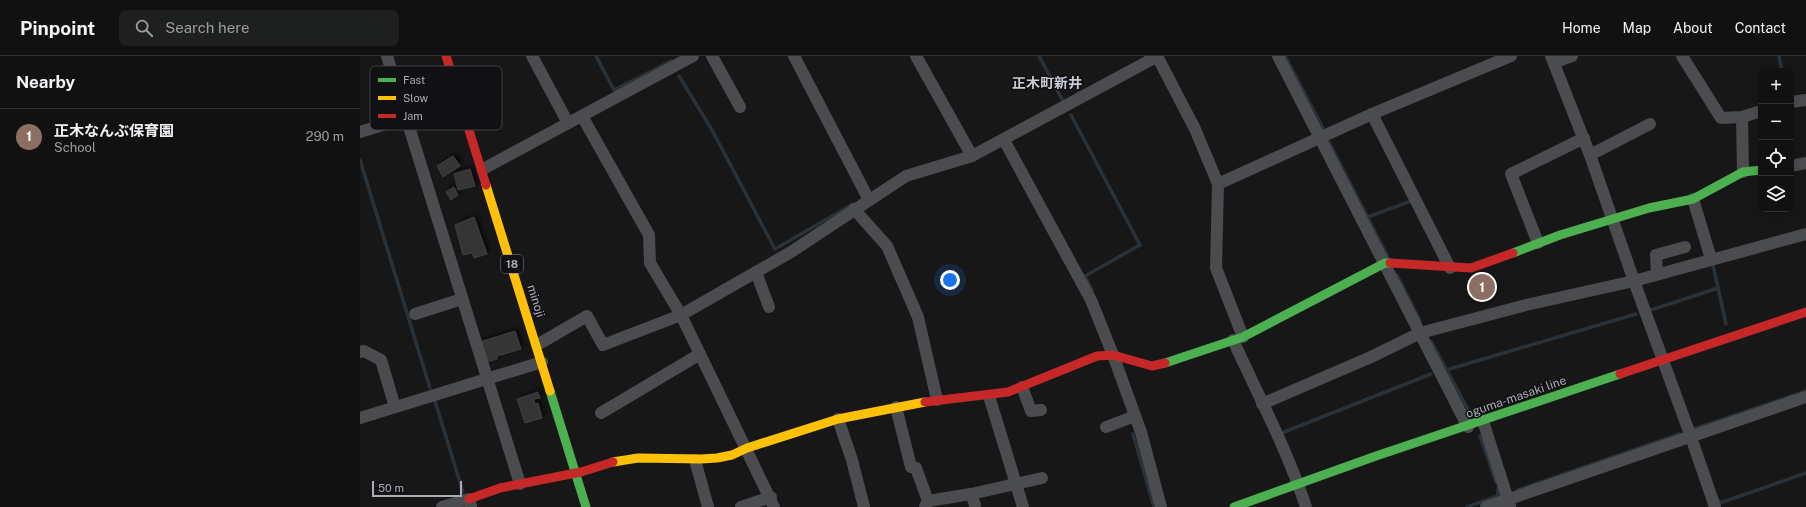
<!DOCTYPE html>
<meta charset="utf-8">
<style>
:root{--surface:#111;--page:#1e1f1f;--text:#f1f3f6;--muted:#9c9d9f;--line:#303131;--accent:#757880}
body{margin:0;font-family:"Public Sans","Noto Sans JP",sans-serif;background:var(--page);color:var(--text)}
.controls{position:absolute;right:12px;top:12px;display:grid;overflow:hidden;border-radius:8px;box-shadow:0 2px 10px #0003}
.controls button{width:36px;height:36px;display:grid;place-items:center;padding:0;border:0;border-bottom:1px solid var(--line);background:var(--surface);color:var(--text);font:20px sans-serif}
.scale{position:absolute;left:12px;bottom:10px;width:90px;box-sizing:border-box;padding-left:4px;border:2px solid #a8adb8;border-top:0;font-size:11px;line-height:14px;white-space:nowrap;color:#a8adb8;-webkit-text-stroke:3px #111113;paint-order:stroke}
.you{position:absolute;left:590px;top:224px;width:14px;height:14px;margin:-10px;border:3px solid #fff;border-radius:50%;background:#1a73e8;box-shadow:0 0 0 6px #1a73e833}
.badge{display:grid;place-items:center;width:26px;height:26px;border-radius:50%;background:var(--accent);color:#fff;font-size:13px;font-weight:700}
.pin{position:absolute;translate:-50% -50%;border:2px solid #fff;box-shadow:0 1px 4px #0006}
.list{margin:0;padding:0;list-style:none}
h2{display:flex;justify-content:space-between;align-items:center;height:52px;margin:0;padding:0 16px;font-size:17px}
h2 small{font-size:13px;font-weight:400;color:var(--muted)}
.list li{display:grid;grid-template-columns:26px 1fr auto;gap:12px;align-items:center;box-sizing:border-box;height:56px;padding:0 16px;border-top:1px solid var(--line)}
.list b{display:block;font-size:15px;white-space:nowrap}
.list p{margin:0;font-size:13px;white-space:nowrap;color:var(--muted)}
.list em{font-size:13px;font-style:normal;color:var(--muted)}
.icon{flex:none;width:22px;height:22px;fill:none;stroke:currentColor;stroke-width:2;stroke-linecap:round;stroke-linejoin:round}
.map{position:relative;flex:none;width:1446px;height:451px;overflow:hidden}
header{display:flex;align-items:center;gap:24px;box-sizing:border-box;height:56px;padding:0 20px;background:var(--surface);border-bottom:1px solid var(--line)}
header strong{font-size:19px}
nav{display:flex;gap:22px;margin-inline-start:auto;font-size:14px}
.search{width:280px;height:36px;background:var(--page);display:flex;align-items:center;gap:10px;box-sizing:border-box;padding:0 14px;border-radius:8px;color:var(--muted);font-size:15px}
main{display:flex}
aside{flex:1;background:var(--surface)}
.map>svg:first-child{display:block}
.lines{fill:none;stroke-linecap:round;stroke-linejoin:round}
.stream{stroke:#2a3239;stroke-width:3.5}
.building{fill:#353536;stroke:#3f4043;filter:url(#shadow)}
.street{stroke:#4b4c50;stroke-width:12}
.fast{stroke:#4caf50;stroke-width:9}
.slow{stroke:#ffc107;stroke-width:9}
.jam{stroke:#c62828;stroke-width:9}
.labels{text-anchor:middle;stroke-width:3;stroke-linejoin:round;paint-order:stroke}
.shield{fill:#111113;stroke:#7b7e86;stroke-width:1}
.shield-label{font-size:11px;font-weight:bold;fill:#a8adb8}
.street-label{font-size:12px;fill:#a8adb8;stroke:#111113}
.quarter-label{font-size:14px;font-weight:bold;fill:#c9ccd4;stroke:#111113}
.key{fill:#111113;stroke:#3e4045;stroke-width:1}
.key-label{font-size:11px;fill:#a8adb8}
</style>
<header>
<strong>Pinpoint</strong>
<div class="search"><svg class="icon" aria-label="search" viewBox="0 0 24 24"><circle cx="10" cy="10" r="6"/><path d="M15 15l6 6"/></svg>Search here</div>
<nav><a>Home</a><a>Map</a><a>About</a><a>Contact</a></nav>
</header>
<main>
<aside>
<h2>Nearby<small></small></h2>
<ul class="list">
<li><span class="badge" style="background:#8d6e63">1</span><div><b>正木なんぶ保育園</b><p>School</p></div><em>290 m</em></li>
</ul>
</aside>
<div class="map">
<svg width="1446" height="451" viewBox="0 0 1446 451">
<defs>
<filter id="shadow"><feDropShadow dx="3" dy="-3" stdDeviation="2" flood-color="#0009"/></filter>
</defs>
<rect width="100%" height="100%" fill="#171717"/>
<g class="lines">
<g class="stream">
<path d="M 236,0 L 254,34 L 311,5"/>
<path d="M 679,0 L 703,45"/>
<path d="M 925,0 L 963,72"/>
<path d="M 1419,0 L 1422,15"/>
<path d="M 319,20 L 352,74 L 415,193 L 493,148"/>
<path d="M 711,59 L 780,189 L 725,220 L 732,234"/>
<path d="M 969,86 L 1028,201"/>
<path d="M 0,104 L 70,332"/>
<path d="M 1008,161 L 1051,145"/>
<path d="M 1353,209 L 1366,268"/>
<path d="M 1037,219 L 1060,265"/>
<path d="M 1291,254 L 1358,232"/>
<path d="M 1071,285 L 1110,357"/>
<path d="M 1086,314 L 1276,258"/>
<path d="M 75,345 L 103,436"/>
<path d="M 1334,373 L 1446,335"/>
<path d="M 924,376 L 1071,318"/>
<path d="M 773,378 L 794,451"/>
<path d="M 1120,380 L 1136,426"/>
<path d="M 1158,434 L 1320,378"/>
<path d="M 1358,444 L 1360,447 L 1446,417"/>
<path d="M 1107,451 L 1138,440 L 1138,432"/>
</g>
</g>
<g class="building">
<path d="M 93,100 L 100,110 L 83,121 L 77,110 Z"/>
<path d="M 110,113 L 115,130 L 98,134 L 94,118 Z"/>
<path d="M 94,131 L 98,139 L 91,144 L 86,136 Z"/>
<path d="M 114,161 L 127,198 L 114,202 L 112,197 L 103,199 L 95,169 Z"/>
<path d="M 155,275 L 161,293 L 137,300 L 137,303 L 126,306 L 120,286 Z"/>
<path d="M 178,336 L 180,342 L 174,343 L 175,348 L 178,347 L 182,362 L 165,367 L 157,343 Z"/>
</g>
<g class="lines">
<g class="street">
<path d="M 27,0 L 160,428"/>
<path d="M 172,0 L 208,67"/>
<path d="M 352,0 L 380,51"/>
<path d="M 434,0 L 509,144"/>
<path d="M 556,0 L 612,100"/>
<path d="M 797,0 L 835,73 L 858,128 L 856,212 L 883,281"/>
<path d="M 918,0 L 1108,371"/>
<path d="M 1191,0 L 1230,99 L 1274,225 L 1331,381 L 1355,451"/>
<path d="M 1322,0 L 1361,62 L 1382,61 L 1401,55"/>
<path d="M 1195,6 L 1212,0"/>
<path d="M 1431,46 L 1446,44"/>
<path d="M 1012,58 L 1090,212"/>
<path d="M 222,60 L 289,179 L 290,207 L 321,259 L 414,451"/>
<path d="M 1382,61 L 1383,116"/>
<path d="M 0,76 L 101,45"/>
<path d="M 644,84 L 731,244 L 753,299 L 781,376 L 801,451"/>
<path d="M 1230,99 L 1290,68"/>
<path d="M 1431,110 L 1446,107"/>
<path d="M 123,113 L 333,0"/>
<path d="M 858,128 L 1012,58 L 1151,0"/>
<path d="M 1333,143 L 1351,203"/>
<path d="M 494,153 L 527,190 L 558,261 L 577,344"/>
<path d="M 1178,187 L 1151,118 L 1224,82"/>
<path d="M 396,216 L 409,251"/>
<path d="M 1297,218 L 1296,199 L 1325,191"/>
<path d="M 55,258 L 102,243"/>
<path d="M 873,284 C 898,339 927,393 946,451"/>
<path d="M 177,289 L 227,260 L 243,289 L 321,259 L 431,196 L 546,120 L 612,100 L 798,0"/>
<path d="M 0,296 L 4,295 L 21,304 L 35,351"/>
<path d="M 662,331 L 671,355 L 681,354"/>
<path d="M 629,340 L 663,451"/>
<path d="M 902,348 L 1011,301 L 1060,277 L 1166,249 L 1274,225 L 1446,178"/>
<path d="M 536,351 L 551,411 L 556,412 L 568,445"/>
<path d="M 241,357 L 340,298"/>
<path d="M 0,362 L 182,306"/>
<path d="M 478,363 L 492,404 L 504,451"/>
<path d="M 1123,365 L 1150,450"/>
<path d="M 746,371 L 775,360"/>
<path d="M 335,404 L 348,451"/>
<path d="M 611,438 L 615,449"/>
<path d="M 82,451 L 109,443 L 111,450"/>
<path d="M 381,451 L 411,441"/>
<path d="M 565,451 L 568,445 L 611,438 L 682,422"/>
<path d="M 1126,451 L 1446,341"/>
</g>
<g class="fast">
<path d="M 1153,197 L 1200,179 L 1289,152 L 1333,143 L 1383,116 L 1401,114"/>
<path d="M 805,307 L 883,281 L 1025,207 L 1030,207"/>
<path d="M 190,335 L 226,451"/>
<path d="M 874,451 L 1016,400 L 1260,318"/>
</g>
<g class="slow">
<path d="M 126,129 L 190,335"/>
<path d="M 253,406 L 278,402 L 341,403 L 357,402 L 372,399 L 387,392 L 478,363 L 565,346"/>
</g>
<g class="jam">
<path d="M 86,0 L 126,129"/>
<path d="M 1030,207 L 1111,212 L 1153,197"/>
<path d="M 1260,318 L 1446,256"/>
<path d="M 565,346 L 648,336 L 737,300 L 753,299 L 792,310 L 805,307"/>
<path d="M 109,443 L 140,432 L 221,416 L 253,406"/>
</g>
</g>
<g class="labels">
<rect class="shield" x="141" y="199" width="22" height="18" rx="3"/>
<g class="shield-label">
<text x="152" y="212">18</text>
</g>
<g class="street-label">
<text transform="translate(176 245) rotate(73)" y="4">minoji</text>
<text transform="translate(1156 341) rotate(-19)" y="4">oguma-masaki line</text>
</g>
<g class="quarter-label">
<text x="687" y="32">正木町新井</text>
</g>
</g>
<rect x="10" y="10" width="132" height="64" rx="6" class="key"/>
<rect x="18" y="22" width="18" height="4" fill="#4caf50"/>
<rect x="18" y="40" width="18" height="4" fill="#ffc107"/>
<rect x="18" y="58" width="18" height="4" fill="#c62828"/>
<g class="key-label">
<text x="43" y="28">Fast</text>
<text x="43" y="46">Slow</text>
<text x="43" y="64">Jam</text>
</g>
</svg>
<div class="controls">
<button>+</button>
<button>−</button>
<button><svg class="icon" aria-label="locate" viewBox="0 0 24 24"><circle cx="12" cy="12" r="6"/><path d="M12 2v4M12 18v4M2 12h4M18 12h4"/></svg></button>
<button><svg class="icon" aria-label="layers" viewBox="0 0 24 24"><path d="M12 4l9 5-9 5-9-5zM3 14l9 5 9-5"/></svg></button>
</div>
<div class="scale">50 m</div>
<div class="you"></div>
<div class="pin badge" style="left:1122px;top:231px;background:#8d6e63">1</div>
</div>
</main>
